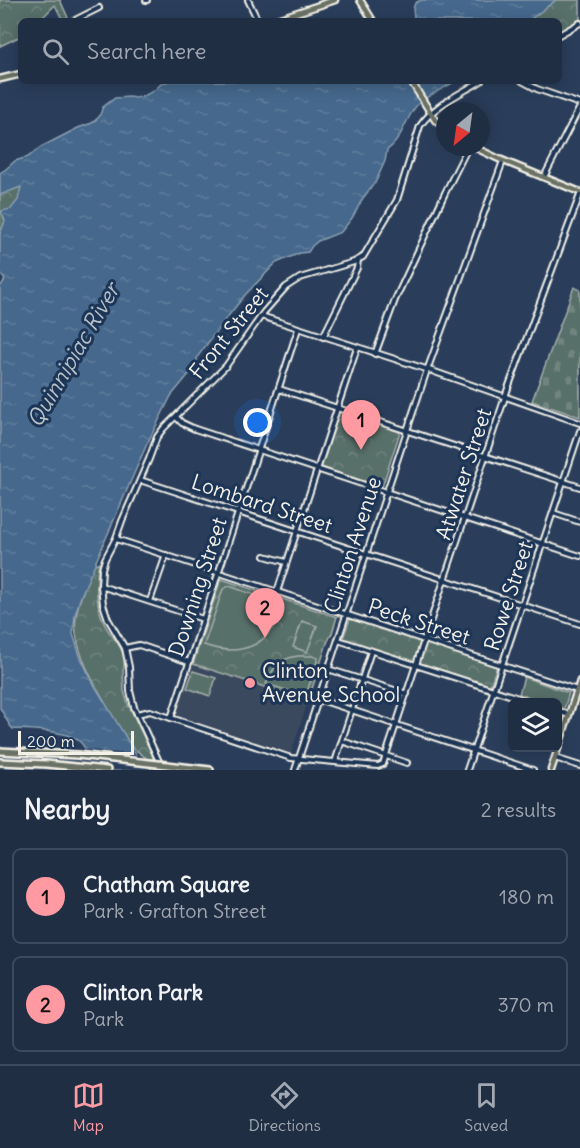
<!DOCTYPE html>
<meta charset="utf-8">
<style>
:root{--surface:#202e44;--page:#2d3a4f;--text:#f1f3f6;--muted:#a2a8b2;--line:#3d4a5d;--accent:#ff9aa2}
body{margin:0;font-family:Delius,sans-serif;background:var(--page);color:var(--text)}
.controls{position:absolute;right:18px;bottom:18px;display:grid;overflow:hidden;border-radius:9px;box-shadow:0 3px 15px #0003}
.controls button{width:54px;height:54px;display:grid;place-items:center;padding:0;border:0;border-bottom:2px solid var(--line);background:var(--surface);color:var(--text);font:30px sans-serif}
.compass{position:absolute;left:436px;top:102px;width:54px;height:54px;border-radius:50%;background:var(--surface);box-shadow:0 3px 15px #0003;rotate:209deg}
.scale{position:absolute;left:18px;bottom:15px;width:116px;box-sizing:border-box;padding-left:6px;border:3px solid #f4f1e8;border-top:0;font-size:16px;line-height:21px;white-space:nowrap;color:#f4f1e8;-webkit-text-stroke:4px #1d3557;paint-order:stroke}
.you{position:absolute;left:258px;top:423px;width:21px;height:21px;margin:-15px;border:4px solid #fff;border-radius:50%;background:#1a73e8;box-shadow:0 0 0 9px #1a73e833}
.badge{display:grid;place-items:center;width:39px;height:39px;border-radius:50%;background:var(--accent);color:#111;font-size:20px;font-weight:700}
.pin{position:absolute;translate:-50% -50px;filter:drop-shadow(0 2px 3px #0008)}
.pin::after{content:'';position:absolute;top:32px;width:21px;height:18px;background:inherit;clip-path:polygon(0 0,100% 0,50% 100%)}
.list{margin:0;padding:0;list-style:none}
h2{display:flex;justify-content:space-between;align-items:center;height:78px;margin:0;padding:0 24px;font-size:26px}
h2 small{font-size:20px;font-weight:400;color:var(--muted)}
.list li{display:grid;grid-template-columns:39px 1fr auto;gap:18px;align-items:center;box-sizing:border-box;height:96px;margin:0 12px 12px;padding:0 12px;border:2px solid var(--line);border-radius:9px}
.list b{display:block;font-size:22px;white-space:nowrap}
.list p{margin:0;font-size:20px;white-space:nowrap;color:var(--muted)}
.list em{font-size:20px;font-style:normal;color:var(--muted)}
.icon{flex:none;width:33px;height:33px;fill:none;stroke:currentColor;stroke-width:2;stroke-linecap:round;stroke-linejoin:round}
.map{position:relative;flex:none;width:580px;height:770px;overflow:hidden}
.search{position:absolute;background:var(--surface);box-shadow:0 3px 15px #0003;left:18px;right:18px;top:18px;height:66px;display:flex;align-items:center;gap:15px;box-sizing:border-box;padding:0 21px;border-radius:9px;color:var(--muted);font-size:22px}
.sheet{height:294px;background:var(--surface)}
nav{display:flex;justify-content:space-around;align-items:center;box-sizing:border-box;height:84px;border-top:2px solid var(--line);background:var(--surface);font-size:16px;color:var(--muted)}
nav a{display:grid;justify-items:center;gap:3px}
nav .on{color:var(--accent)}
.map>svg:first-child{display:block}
.built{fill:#3a485f}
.cemetery{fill:url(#cemetery-stones);stroke:#a6b0aa;stroke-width:1.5}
.park{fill:url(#park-crowns);stroke:#a6b0aa;stroke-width:1.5}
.garden{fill:#586f6b;stroke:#a6b0aa;stroke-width:1.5}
.water{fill:url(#water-ripples);stroke:#8b9fb1;stroke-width:1.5}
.pier{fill:#2a3e5b}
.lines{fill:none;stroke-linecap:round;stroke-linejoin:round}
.minor-casing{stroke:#f4f1e8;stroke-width:8}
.major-casing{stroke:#f4f1e8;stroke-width:9}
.highway-casing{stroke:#f4f1e8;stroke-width:10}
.minor{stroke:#1d3557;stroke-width:4}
.major{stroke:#6a7165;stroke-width:4.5}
.highway{stroke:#6a7165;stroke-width:5}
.highway-bridge-casing{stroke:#f4f1e8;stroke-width:10;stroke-linecap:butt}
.highway-bridge{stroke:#6a7165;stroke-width:5}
.poi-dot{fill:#ff9aa2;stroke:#1d3557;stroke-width:2}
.labels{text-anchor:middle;stroke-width:6;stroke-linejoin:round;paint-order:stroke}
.street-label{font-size:21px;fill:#f4f1e8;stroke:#1d3557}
.poi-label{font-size:21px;fill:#f4f1e8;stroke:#1d3557;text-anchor:start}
.water-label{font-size:22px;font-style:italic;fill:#b7c1c8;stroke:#1d3557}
</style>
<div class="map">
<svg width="580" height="770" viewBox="0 0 580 770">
<defs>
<pattern id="cemetery-stones" width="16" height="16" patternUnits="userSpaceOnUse" patternTransform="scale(1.5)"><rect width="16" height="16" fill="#586f6b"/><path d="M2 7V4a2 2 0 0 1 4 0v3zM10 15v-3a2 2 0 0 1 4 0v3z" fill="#718480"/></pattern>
<pattern id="park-crowns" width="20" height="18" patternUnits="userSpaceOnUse" patternTransform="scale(1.5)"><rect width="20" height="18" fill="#586f6b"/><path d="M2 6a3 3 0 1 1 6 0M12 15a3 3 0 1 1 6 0" fill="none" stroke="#718480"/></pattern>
<pattern id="water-ripples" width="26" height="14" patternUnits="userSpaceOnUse" patternTransform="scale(1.5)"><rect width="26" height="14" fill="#45688c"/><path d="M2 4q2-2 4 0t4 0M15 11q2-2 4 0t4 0" fill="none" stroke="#607e9c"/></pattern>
</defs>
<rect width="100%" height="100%" fill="#2a3e5b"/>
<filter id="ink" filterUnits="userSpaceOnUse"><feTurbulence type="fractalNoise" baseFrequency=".0167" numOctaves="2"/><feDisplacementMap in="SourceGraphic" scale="12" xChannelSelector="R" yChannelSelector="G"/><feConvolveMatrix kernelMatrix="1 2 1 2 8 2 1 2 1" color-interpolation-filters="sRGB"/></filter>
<g filter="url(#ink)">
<path class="built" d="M 221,579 L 337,617 L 332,633 L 327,643 L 291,753 L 176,715 Z"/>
<path class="cemetery" d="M 574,287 L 580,290 L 580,417 L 532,401 Z"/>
<g class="park">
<path d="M 0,0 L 60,0 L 69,20 L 63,21 L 55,5 L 39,21 L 21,21 L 21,36 L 0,46 Z"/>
<path d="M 556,0 L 580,0 L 580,19 L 559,32 L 559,21 L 528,21 Z"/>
<path d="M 27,181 L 0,261 L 0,189 Z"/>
<path d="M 339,412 L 400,432 L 382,487 L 321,467 Z"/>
<path d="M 99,563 C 96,581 95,598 101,615 C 103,621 106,628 110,633 C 118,642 128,657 123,671 L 124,691 L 128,704 L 152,754 L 156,770 L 151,770 L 146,758 L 132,747 L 125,738 C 108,707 70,652 76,617 C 78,600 88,580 94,564 Z"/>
<path d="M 221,579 L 337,617 L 332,633 L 327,643 L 308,701 L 193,664 Z"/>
<path d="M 350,619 L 497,666 L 490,686 L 343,638 Z"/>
</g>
<g class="garden">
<path d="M 229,586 L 283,605 C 280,613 278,620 273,627 C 258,652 229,654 204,645 L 223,589 Z"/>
<path d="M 302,621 L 317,626 L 307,652 L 293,647 Z"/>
<path d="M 298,656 L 312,656 L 318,658 L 307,692 L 299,694 L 266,684 C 274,666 278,659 298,656 Z"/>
<path d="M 193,671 L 216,678 L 210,696 L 187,688 Z"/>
<path d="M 524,677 L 569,693 L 564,709 L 558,707 L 558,702 L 545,702 L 519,694 Z"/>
</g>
<g class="water">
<path d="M 421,0 L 556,0 L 528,21 L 411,21 L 414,17 L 413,9 L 415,3 Z"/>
<path d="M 169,81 L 456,81 C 446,87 428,95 419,103 C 405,116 403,140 387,150 L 385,161 L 376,181 L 363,198 L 352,218 L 341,232 L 318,241 L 312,246 L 308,252 L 300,253 L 276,263 L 245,295 L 225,320 L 198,356 L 195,367 L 171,396 L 146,446 L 81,596 L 75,615 L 73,634 L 80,656 L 92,681 L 133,749 L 144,770 L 94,770 C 91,762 88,751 82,744 C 71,730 31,730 13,729 C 9,726 4,714 0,708 L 0,287 L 5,280 L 0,273 L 0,234 L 5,221 L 1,211 L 11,209 L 18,200 L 21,187 L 0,195 L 0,173 L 6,169 L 15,161 L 28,157 L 41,147 L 78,128 L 92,123 L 99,117 L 103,107 L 115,98 L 129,97 L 136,98 L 144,96 L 155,90 L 161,84 Z"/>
</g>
<path class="pier" d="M 81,749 L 139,755 L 147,770 L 91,770 Z"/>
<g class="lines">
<g class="minor-casing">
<g id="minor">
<path d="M 146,0 L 147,0"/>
<path d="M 248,0 L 258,21"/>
<path d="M 73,21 L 99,8"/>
<path d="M 559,35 L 580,23"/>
<path d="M 522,81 L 537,89 L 580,104"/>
<path d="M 544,177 L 580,107"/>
<path d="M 261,316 L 432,371 L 580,423"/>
<path d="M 323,337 L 357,268 L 358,260"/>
<path d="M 375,354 L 395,300 L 445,193 L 468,147"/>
<path d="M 279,389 L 580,487"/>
<path d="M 176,417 L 182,423 L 195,429 L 580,556"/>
<path d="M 140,480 L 580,624"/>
<path d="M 553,513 L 580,522"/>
<path d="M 116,539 L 577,690"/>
<path d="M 265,556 L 286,562"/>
<path d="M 101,586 L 203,619"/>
<path d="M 277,592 L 357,348"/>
<path d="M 150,601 L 166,555"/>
<path d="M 338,640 L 531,702"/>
<path d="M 125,648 L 139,645 L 189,662"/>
<path d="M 328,669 L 407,694"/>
<path d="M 318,699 L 533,770"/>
<path d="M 558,711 L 569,715"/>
<path d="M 137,714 L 150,711 L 291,758 L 378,766 L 383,764 L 507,391 L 580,195"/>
<path d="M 171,718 L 298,329"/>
<path d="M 342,741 L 407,763"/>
<path d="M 555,758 L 580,766"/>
<path d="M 335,762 L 371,651"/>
<path d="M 163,770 L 134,707 L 130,691 L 129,667 L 125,648 L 108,619 L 103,604 L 101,586 L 102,569 L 105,559 L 116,538 L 122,521 L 149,459 L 157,437 L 163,429 L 226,366 L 264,312 L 286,287 L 300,278 L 354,262 L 363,257 L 397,200 L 420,126 C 434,105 460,94 481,81"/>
<path d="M 295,770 L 425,376 L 503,161"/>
<path d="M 467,770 L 580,431"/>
</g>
</g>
<g class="major-casing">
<g id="major">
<path d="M 360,0 L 373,21"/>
<path d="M 271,21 L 335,0"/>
<path d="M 0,79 L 21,74"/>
<path d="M 411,81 L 435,120 L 445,128"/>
<path d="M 474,147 L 499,159 L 580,192"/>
<path d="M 551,770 L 580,681"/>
</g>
</g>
<g class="highway-casing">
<g id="highway">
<path d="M 0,751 L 77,755"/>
<path d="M 0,762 L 46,764 L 107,770"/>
<path d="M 167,765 L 210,770"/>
</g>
</g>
<use href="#minor" class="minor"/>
<use href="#major" class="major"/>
<use href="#highway" class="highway"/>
<g class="highway-bridge-casing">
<path id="highway-bridge" d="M 77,755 L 167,765"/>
</g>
<use href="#highway-bridge" class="highway-bridge"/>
</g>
</g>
<circle class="poi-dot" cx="250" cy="683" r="6"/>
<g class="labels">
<g class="street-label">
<text transform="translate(229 333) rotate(-51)" y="7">Front Street</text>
<text transform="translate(464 474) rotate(-72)" y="7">Atwater Street</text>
<text transform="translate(262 504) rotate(18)" y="7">Lombard Street</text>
<text transform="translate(353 545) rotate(-72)" y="7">Clinton Avenue</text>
<text transform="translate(198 587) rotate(-72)" y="7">Downing Street</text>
<text transform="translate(509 596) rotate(-72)" y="7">Rowe Street</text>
<text transform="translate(419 622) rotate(18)" y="7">Peck Street</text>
</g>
<g class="poi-label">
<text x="262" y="678">Clinton<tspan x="262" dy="24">Avenue School</tspan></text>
</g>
<g class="water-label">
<text transform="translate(73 355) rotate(-60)" y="8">Quinnipiac River</text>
</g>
</g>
</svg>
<div class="controls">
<button><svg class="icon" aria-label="layers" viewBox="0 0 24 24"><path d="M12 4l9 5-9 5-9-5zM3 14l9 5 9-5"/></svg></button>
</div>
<svg class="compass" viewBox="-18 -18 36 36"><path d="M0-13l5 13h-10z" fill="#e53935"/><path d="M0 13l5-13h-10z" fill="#a2a8b2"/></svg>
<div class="scale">200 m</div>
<div class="you"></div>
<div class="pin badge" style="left:361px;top:450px">1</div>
<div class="pin badge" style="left:265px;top:638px">2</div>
<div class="search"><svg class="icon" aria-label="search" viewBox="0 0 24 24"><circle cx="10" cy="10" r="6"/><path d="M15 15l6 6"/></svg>Search here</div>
</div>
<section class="sheet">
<h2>Nearby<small>2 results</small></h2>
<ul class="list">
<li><span class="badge">1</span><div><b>Chatham Square</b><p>Park · Grafton Street</p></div><em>180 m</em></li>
<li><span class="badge">2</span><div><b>Clinton Park</b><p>Park</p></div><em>370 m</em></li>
</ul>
</section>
<nav>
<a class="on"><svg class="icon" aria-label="map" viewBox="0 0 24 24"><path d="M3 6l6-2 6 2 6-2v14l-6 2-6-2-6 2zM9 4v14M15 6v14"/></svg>Map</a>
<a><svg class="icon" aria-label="directions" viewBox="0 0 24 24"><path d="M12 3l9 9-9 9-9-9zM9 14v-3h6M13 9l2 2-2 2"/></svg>Directions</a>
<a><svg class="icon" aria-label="saved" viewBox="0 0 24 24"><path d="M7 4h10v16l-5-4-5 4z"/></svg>Saved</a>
</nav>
